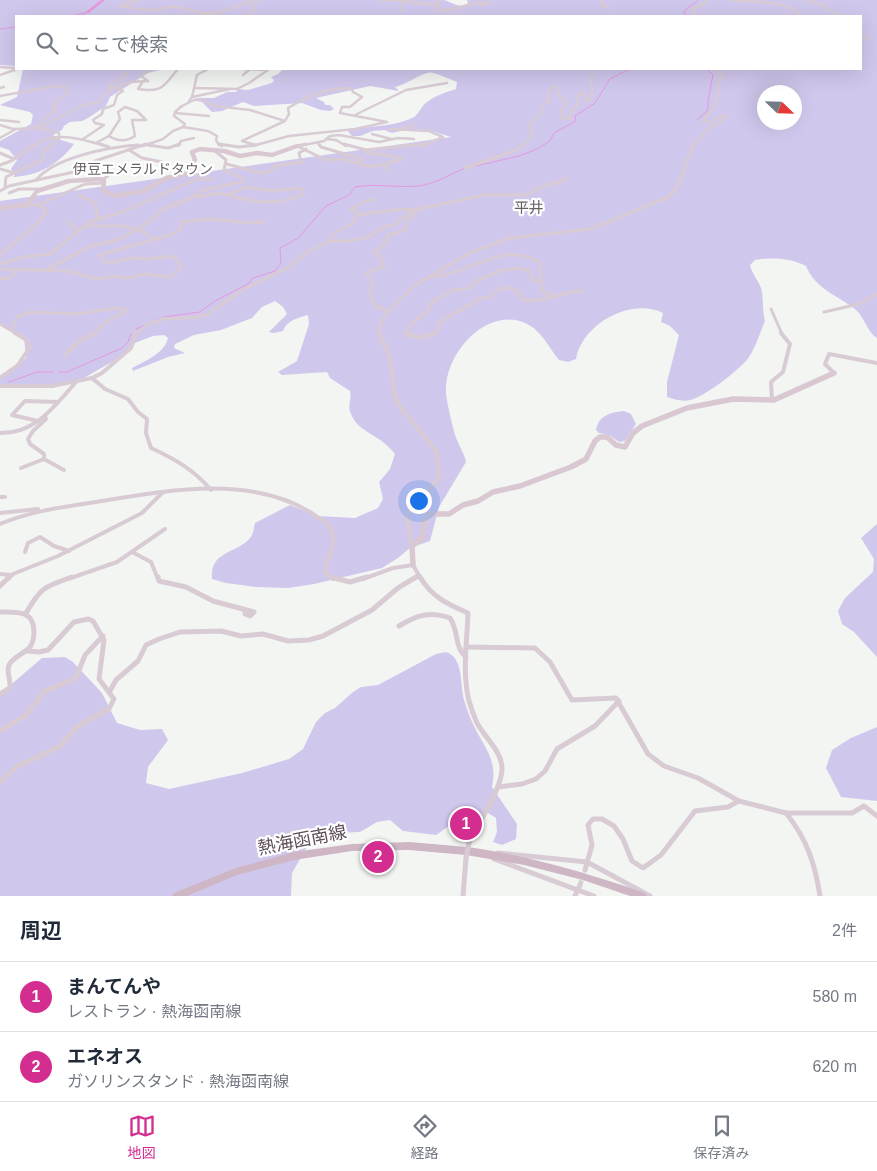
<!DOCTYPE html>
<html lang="ja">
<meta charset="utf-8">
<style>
:root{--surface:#fff;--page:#f2f2f3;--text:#1f2937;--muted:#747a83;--line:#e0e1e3;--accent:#d32e8f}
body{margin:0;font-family:Arial,"Noto Sans JP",sans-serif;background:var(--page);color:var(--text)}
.compass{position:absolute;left:757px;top:85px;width:45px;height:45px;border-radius:50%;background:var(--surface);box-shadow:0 5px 20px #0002;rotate:113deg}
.you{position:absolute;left:418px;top:500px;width:18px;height:18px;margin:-12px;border:4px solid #fff;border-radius:50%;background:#1a73e8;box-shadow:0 0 0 8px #1a73e833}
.badge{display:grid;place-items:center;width:32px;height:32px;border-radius:50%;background:var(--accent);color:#fff;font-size:16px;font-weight:700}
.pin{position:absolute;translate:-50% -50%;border:2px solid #fff;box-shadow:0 1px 5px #0006}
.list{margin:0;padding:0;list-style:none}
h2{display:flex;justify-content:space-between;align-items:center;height:65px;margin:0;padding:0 20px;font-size:21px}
h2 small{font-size:16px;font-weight:400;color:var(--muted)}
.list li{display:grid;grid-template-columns:32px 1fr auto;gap:15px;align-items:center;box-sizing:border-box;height:70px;padding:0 20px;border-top:1px solid var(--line)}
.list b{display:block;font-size:19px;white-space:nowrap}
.list p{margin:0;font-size:16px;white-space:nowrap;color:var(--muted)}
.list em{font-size:16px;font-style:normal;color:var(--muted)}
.icon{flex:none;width:28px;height:28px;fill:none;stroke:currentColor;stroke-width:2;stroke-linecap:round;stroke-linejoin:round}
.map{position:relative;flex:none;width:877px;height:896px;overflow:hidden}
.search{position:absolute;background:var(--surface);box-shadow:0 5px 20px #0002;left:15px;right:15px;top:15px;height:55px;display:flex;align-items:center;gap:12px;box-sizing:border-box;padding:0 18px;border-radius:0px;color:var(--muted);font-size:19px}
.sheet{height:205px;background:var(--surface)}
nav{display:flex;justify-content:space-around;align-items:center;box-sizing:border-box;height:70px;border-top:1px solid var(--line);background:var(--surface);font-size:14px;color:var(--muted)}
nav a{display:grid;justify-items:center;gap:2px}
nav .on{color:var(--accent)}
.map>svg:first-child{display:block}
.green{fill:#d0c7ec;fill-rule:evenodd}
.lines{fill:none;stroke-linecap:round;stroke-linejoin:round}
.stream{stroke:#e499e0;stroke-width:1}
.river{fill:#e499e0;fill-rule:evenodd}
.street-tunnel{stroke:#d5d3d4;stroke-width:5;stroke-dasharray:5 2.5;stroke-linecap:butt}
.street-far3{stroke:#d8cbd4;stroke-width:2.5}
.street-far2{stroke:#d8cbd4;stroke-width:3}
.street-far1{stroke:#d8cbd4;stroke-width:4}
.street{stroke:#d8cbd4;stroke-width:5}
.secondary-far1{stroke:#d9c8d2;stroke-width:4.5}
.secondary{stroke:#d9c8d2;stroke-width:5.5}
.primary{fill:#ceb6c5;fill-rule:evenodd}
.street-bridge{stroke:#d8cbd4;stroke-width:5}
.labels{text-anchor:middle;stroke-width:4.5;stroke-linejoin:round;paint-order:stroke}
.far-neighbourhood-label{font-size:14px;fill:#676064;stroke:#fff}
.far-quarter-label{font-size:15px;fill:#676064;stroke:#fff}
.near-street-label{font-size:18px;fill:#5e4c59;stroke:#fff}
</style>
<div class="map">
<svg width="877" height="896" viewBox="0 0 877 896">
<rect width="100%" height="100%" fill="#f3f5f3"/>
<g class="green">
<path d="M 0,0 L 444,0 C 453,3 460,9 468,3 L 467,0 L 877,0 L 877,338 C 867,332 865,318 856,310 C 838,295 816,290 806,266 C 792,258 770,257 755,260 L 750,265 C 752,274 758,280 761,288 C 764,299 762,310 765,321 C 760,333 756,346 749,357 C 742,368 703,398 690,400 C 682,402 674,399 667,397 L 667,382 L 679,335 L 670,326 L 661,322 L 663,313 C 631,297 582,324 576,359 L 568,362 L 559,360 C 550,349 542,332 529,325 C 489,303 444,353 446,392 C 446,400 454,433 457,440 C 460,448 464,453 466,462 L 439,507 L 430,541 L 410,548 L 398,558 L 382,568 L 314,584 L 288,588 L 256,587 L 226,583 L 212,579 C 209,549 241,554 252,535 C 254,531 254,526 255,523 L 290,505 L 317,516 L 355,518 L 378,508 L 383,499 L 379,482 L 390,469 L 395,454 C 390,448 384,442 377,438 C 367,431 356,427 351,414 C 347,406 352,399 350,391 L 330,378 L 327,372 L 282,375 L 278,372 L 297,361 L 309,324 L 308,315 C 298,318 287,320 283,331 L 274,333 L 269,332 L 287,314 L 283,307 L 275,301 L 262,307 L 252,318 L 221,330 L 194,335 L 175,344 L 174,348 L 185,353 L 168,357 L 133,371 L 132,368 C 145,361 165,353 168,338 L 164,335 L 153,336 L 132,344 L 122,356 L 84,378 L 46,387 L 0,385 L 0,380 L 26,358 L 24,337 L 0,323 L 0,201 L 451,137 L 432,131 L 409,129 L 392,133 L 384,130 L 373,131 L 360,136 L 352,136 L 347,130 C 368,126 395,127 414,117 C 420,113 421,106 427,102 C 435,96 446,92 456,89 L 457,82 C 449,79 441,75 433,73 C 425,70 407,85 395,87 L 399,91 L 370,86 L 316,98 L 324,102 L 325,105 L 330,105 L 334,109 L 330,111 L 321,110 L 302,103 L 254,106 L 243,102 L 222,111 L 212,112 L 202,102 L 192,100 L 199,98 L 214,98 L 227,92 L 236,92 L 238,89 L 248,90 L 272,83 L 274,80 L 271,77 L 278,74 L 283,69 L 861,69 L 861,16 L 16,16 L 16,66 L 0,65 ZM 764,92 L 794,92 L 794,122 L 764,122 Z"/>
<path d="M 23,69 L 163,69 L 148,73 L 110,97 L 106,106 L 88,118 L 82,121 L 70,122 L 64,126 L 62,130 L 53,135 L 61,140 L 74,144 C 59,164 38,176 13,177 L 15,175 L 11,169 L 17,160 L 9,150 L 0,147 L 0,141 L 31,124 L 33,115 L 30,112 L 0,105 L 17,97 Z"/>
<path d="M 624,411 L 631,414 L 636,424 L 625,441 L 619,442 L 609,435 L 599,433 L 596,430 C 598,416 611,412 624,411 Z"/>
<path d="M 877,524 L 877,657 L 854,632 L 842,624 L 838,611 L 845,598 L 873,572 L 874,559 L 861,538 Z"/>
<path d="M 446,652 C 465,658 459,687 465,703 C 468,713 472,723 477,732 C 488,752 497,763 492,787 L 517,824 L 516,839 L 502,845 L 493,842 L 497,832 L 496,818 L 488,813 L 452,824 L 436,835 L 403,831 L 390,820 L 377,822 L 360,832 L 334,833 L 310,842 L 292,873 L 291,896 L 0,896 L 0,694 L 42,658 L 65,657 L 73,662 L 102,693 L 117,723 L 140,730 L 162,729 L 168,740 L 148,767 L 146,783 L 169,789 L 242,773 L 289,759 L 303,749 L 316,722 L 325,713 L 335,708 L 353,692 L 361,687 L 378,685 L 436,654 Z"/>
<path d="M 877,727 L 877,801 L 841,797 L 826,768 L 832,750 L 851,738 Z"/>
</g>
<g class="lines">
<g class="stream">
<path d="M 72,16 L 88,12"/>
<path d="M 82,16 L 87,12"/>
<path d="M 688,16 L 683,12 L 698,0"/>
<path d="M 0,29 L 16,27"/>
<path d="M 697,120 L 708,110 L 708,101 L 713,75 L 707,69"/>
<path d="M 476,166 L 519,156 L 537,149 L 550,141 L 554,133 L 576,121 L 575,116 L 595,103 L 610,79 L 629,69"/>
<path d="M 164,317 L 200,312 L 215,301 L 248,284 L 253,278 L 275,271 L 281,263 L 280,248 L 298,238 L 326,206 L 349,195 L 355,187 C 376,183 396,188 417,186 C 433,185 451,174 465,168"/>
<path d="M 136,329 L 161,318"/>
<path d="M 59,372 L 67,372 L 122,348 L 128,342 L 131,334"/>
<path d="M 9,382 L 37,372 L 53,372"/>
</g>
<path class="river" d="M 101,0 L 105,0 L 89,13 L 87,13 L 87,11 Z"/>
<path class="street-tunnel" d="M 580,885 L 585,870"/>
<g class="street-far3">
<path d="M 138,0 L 120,6 C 131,7 144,11 155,10 C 160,9 166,7 171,7 C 178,7 191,10 197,12 C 216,17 233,8 250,0"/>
<path d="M 381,0 L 395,0"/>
<path d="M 394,0 L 435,5 L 438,6 L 436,10 C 453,13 466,2 483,3 L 481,5 L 490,3 L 490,0"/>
<path d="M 601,0 L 603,6 L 609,8"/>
<path d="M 731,0 C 751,2 788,0 801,16"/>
<path d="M 807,0 L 824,6 L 839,16"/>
<path d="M 435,5 L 441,0"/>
<path d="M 402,11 L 402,5 L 405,2"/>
<path d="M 247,16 L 254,9 L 251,5 L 258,0"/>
<path d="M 695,16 L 692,9 L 702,5 L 707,0"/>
<path d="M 861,37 L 869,39"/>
<path d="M 0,67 L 16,68"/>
<path d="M 243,69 L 266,70"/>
<path d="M 0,75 L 17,69"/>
<path d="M 243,75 L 249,70"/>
<path d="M 142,83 L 138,89 C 164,93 164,85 178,69"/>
<path d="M 0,88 L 4,87"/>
<path d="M 112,88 L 109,85 L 123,78 L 129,69"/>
<path d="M 194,88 L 237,89 L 249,83 L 268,70"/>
<path d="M 351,88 L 353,92 L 362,97 L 350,107 L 342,107 L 340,113 L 387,122 L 355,129 L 289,136 L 256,145 L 242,141 L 285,121 L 289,114 L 288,108 C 306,97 330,87 351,88 Z"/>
<path d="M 0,96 L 55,86 L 67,88 L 68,93 L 53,104 L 56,109 L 35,128"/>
<path d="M 192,97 L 197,75 L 208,69"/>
<path d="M 189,101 L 192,97 L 230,89"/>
<path d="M 182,106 L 175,112 L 174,116 L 185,124 L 183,127"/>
<path d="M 125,107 L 137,111 L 146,120 L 132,120 L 135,136 C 126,142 118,142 109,136 L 120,119 L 118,112 Z"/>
<path d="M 180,107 L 194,100 L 201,99 L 215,106 L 250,110 L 285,121"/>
<path d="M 175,113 L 209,116"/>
<path d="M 355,115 L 406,90 L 447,83"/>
<path d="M 0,120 L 19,122"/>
<path d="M 0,125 L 13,129 L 39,128 L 59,133 L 59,138"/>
<path d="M 39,128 L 84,105 L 98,102 L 110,89 L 131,82 L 148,81 L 141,76 L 152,69"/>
<path d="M 389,129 L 429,131 L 443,137 L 422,146"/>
<path d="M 398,130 L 414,125"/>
<path d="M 372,134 L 391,139"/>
<path d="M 0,138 L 16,129"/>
<path d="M 83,139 L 104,125 L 95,123 L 93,120 L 102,114 L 103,109 L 114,105 L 117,95 L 123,91 L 115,88"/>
<path d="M 326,139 L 336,140 L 346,146"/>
<path d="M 317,142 L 320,146"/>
<path d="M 96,143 L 109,136"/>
<path d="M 148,145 L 151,146"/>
<path d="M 34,146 C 54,130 82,139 105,146"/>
<path d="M 50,146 L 59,138"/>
<path d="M 131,146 L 138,145"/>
<path d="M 143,146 L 163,139 L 173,131 L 183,127 L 208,131 L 217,136 L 216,140 L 219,145 L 222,146"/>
<path d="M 178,146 L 181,141 L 194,138"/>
<path d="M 252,146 L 256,145"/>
<path d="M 299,146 L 324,141 L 330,136 L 339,135 L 379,142 L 398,138 L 414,139"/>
<path d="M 522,146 L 529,140 L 532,131 L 529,125 L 541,112 L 542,105 L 549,101 L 548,92 L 553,86 L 556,87 L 561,99 L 566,103 L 561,111 L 563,119 L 569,119 L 571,112 L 578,104 L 577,98 L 580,92 L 584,94 L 585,100 L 591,100 C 594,90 589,78 593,69"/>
<path d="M 692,146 L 707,130 L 728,117 L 722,116 L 709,123 L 703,121 C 709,114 717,105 718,95 C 719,87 717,83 722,75 L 717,69"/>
</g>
<g class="street-far2">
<path d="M 100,144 L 109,147"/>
<path d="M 219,144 L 239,147 L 256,145"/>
<path d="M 319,144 L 321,147 L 362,159 L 356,163"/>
<path d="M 344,144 L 366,150"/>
<path d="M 148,145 L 168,148 L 180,144"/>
<path d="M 297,146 L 326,160 L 343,159 L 365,166 L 376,166 L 403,159 C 391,155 379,155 366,152 L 366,150 L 425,144"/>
<path d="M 297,146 L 306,144"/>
<path d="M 129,150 L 142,158 L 162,162 L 164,164 L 162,166"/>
<path d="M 0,153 L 14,159"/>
<path d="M 227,164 L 259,173 L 268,172 L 276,166 L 301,162 L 299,153 L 306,149"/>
<path d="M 382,164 L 389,170"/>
<path d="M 0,165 L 11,161 L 36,144"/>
<path d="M 465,168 L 517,150 L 524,144"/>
<path d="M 0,169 L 15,173"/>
<path d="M 198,179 L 212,179"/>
<path d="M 36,180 C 55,157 109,147 138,145"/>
<path d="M 102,180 L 109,175"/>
<path d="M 5,187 L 6,177 L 42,160 L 44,151 L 52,144"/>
<path d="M 245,187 L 272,191 L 299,188 L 302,189 L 304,194 C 280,206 253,203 228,195 Z"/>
<path d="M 0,191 L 9,186 L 74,172 L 95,161 L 146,144"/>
<path d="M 9,193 L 19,189 L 40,189"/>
<path d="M 79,195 L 95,203 L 98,219"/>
<path d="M 195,197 L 219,193 L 228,195"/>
<path d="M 38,205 L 85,184 L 103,183"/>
<path d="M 360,214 L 350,209 L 370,199 L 375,201"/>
<path d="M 68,221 L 77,231"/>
<path d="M 85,226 L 89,222 L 125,211 L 199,178 L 199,176 L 188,171"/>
<path d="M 329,241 L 349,241 L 368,237 L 380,229 L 395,224 L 413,210 L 485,195 L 527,195 L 544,186 L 565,180 L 567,177"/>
<path d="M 0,255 L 40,221 L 47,210 L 39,205 L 27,205"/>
<path d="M 0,264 L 24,257 L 50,254 L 85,226 L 123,226 L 140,230 L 153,238"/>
<path d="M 0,269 L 68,271 L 97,279 L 116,276 L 128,278 L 145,274 L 170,277 L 182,267 L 173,256 L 149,259 L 131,258 L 109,263 L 104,261 L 99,255 L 170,235 L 180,230 L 182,222 L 210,219 L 249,223 L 264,222"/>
<path d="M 48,269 L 90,246 L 114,241 L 126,236 L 149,222 L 163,209 L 189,199 L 203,190 L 242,182 L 242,178 L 224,170 L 226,160 L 215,151"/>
<path d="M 429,277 C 464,277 505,238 540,263 L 542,291 L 554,296"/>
<path d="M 0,279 L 9,278 L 19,269"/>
<path d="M 771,309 L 782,334"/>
<path d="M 388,311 L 374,305 L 370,295 L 372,281 L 366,273 L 384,266 L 384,263 L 375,251 L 386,243 L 388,235 L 406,230 L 406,222 L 416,213 L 413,210"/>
<path d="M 824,312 L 859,304 L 877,294"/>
<path d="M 0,324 L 17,334"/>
<path d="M 12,330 L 17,317 L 31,312 L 75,314 L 119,308 L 126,311 C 121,317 114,316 108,321 C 102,325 99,330 93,334"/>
<path d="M 136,334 L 146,325 L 163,319 L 198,317 L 208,314 L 244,289 L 291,266 L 306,253 L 329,241 L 334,233 L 353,223 L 357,215 L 402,209 L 413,210"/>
<path d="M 380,334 L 378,329 L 388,311 L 415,285 L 468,254 L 509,238 L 591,229 L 668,197 C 684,185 684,160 694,144"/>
<path d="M 408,334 L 406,333 L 412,323 L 428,311 L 431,303 L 452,290 L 470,288 L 478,280 L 502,270 L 521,268 L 530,272 L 532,280 L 540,281"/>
<path d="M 432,334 L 437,331 L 439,322 L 480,299 L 491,296 L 500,288 L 512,288 L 520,293 L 522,300 C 544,304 561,291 583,291"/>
</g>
<g class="street-far1">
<path d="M 379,333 L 390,358 L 395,397 L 403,411 L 437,452 L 439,478 C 413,511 400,495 412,546"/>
<path d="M 406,333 C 415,339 425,338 435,333"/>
<path d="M 65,355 L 78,342 L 95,333"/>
<path d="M 834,373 L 825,364 L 829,354 L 877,363"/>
<path d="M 0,378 L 18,365 L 30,347 L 25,339 L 15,333"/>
<path d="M 92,378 L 105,389 L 128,399 L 138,412 L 147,419 L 146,433 L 151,448 C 175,459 194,470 211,490"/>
<path d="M 0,386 L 52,386 L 92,378 L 102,373 L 131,348 L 136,333"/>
<path d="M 772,400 L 771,382 L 783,372 L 790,344 L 781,333"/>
<path d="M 38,421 L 12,415 L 25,401 L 58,402"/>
<path d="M 0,433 C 36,434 55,405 77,381"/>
<path d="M 44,459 L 64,470"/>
<path d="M 21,468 L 44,459 L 44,454 L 30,444 L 28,439 L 33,431 L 46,419 L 45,416"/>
<path d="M 0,497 L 5,497"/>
<path d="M 0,513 L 38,509"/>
<path d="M 0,524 C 31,511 63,507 96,502 C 164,491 247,474 310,512 C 319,518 328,522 332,532 C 337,546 326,558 325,572 L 333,579"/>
<path d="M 25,552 L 28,543 L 40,537 L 54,546 L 69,551"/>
<path d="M 132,552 L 151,562 L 158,579"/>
<path d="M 0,574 L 12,575"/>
<path d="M 8,579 L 13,574 L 58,556 L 142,513 L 163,492"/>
<path d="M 68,579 L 117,562 L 165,529"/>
<path d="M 363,579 L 393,568 L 413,565 L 421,579"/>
<path d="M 414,579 L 419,576"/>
</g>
<g class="street">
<path d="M 158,577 L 159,581 L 186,587 L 213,601 L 254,612 L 250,616 L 245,614 L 245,610"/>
<path d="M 330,577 L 350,582 L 367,577"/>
<path d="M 420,577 C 432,597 447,604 468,613 C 467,642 462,673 469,701 C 471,708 474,716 477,723 C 485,738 503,752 502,770 C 501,790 478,823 469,843"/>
<path d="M 0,586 L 9,577"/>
<path d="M 0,612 C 17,612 34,610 34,632 C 34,637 33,642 30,647 C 24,654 14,656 9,665 C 6,672 11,680 10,688 L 0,694"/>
<path d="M 26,613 C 41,587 44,587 72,577"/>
<path d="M 399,626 C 417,615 429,611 450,618 C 459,631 454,647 466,657"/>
<path d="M 466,647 L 535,648 L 550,662 L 572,700 L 616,698 L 648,754 L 664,766 L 698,778 L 739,801 L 786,813 L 852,813 L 864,806 L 877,816"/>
<path d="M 110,691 L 116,680 L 138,661 L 146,645 L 159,639 L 180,632 L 221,631 L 241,636 L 263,634 L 288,641 L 309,640 L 323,636 L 372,610 L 398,588 L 416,577"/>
<path d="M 0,731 L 25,716 L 45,691 L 76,678 L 85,655 L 103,636"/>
<path d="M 0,782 L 16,767 L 60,746 L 78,726 L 109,709 L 114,699 L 99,679 L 104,640 L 93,621 L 88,619 L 74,622 L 48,650 L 39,652 L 27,651"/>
<path d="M 498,787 L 522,784 L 536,779 L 545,771 L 557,749 L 595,726 L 619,701"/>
<path d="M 786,813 C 807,839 815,864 820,896"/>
<path d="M 498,853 L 587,862 L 650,896"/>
<path d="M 494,859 L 594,896"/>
<path d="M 585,870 L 592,845 L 588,825 L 593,819 L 602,819 L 614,826 L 623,839 L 632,861 L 643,868 L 661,855 L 695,811 L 728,807 L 739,801"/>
<path d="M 463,896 L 466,858"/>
<path d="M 575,896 L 580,885"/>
</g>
<path class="secondary-far1" d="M 0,208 L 27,205 L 37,191 L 69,181 L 100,179 L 104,181 L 103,190 L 115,196 L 144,191 L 166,178 L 185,174 L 195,160 L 192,152 L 200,149 L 224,151 L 240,156 L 257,153 L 272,155 L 297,146"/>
<path class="secondary" d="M 413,565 L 412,546 L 423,537 L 424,521 L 428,514 L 449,514 L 463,505 L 478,501 L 493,492 L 520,486 L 571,467 L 586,459 L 595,441 L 600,437 L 607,437 L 616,445 L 625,447 L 633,433 L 642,426 L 687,408 L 733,399 L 774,400 L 834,373"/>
<path class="primary" d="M 409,842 C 428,844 448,845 467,847 C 527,855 588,873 645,893 L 647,896 L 630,896 L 583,880 L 524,865 L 466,855 L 409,850 L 352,851 L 294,860 L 237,875 L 187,896 L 172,896 L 174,893 L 236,868 L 294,852 L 352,844 Z"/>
<path class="street-bridge" d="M 466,858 L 469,843"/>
</g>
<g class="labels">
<g class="far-neighbourhood-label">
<text x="143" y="174">伊豆エメラルドタウン</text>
</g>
<g class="far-quarter-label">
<text x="529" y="213">平井</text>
</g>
<g class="near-street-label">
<text transform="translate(302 840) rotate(-11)" y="6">熱海函南線</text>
</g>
</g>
</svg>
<svg class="compass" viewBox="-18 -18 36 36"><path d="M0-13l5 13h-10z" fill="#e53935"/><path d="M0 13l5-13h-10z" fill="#747a83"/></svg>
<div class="you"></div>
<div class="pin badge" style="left:466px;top:824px">1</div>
<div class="pin badge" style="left:378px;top:857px">2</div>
<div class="search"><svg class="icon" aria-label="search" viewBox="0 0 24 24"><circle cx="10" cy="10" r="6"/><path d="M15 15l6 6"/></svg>ここで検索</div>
</div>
<section class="sheet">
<h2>周辺<small>2件</small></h2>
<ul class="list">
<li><span class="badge">1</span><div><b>まんてんや</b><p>レストラン · 熱海函南線</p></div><em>580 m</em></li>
<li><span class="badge">2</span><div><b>エネオス</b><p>ガソリンスタンド · 熱海函南線</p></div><em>620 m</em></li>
</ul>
</section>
<nav>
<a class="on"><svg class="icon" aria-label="map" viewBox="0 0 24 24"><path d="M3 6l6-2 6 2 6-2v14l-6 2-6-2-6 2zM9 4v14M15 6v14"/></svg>地図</a>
<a><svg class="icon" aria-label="directions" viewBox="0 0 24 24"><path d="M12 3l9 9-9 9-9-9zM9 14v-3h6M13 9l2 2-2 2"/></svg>経路</a>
<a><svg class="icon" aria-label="saved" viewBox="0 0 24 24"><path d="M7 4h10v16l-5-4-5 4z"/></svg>保存済み</a>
</nav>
